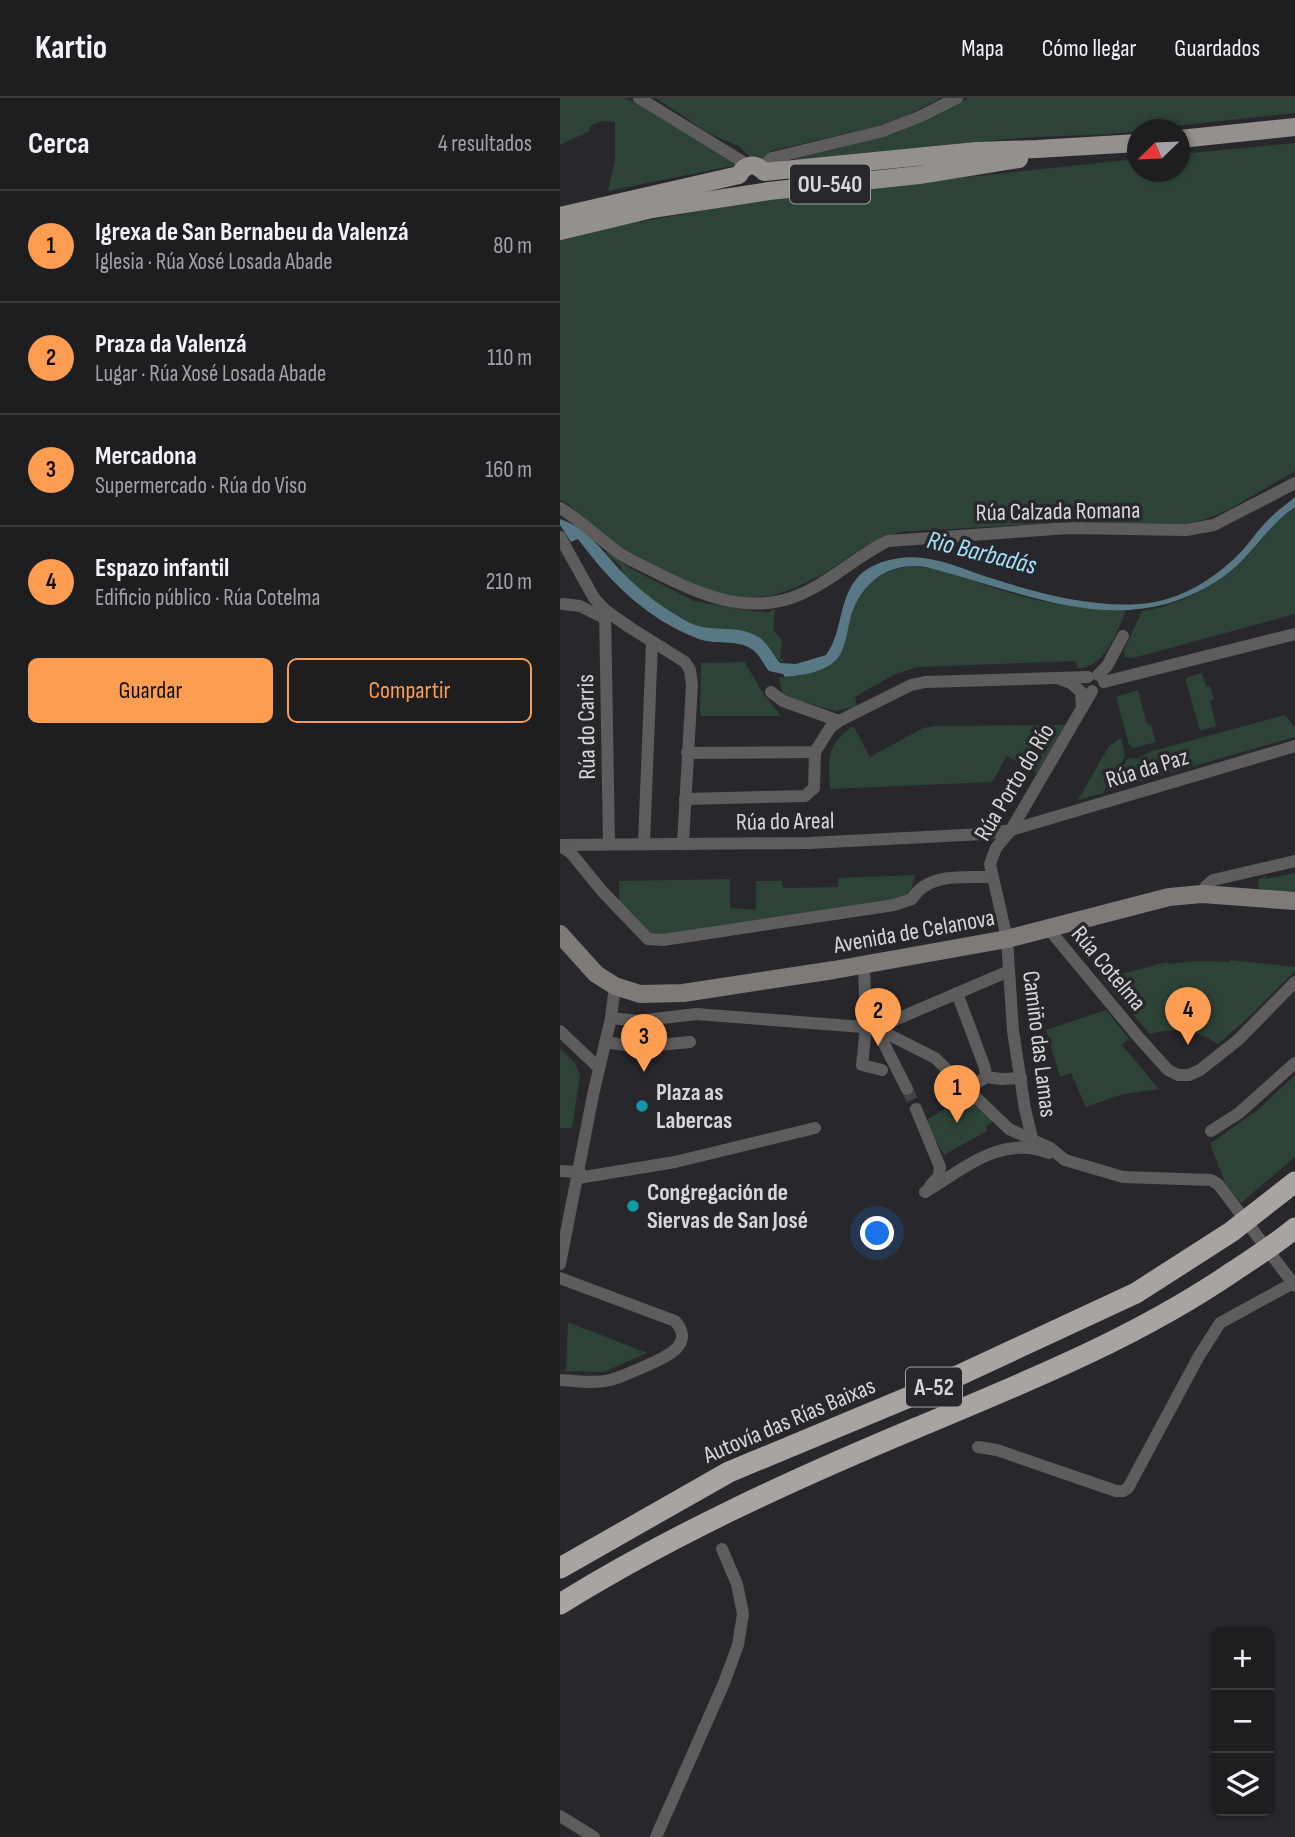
<!DOCTYPE html>
<html lang="es">
<meta charset="utf-8">
<style>
:root{--surface:#1e1d20;--page:#2b2a2d;--text:#f1f3f6;--muted:#a1a2a5;--line:#3c3b3e;--accent:#fc9d52}
body{margin:0;font-family:"Sofia Sans Condensed",sans-serif;background:var(--page);color:var(--text)}
.controls{position:absolute;right:21px;bottom:21px;display:grid;overflow:hidden;border-radius:10px;box-shadow:0 2px 5px #0004}
.controls button{width:63px;height:63px;display:grid;place-items:center;padding:0;border:0;border-bottom:2px solid var(--line);background:var(--surface);color:var(--text);font:35px sans-serif}
.compass{position:absolute;left:567px;top:21px;width:63px;height:63px;border-radius:50%;background:var(--surface);box-shadow:0 2px 5px #0004;rotate:247deg}
.you{position:absolute;left:318px;top:1136px;width:24px;height:24px;margin:-18px;border:5px solid #fff;border-radius:50%;background:#1a73e8;box-shadow:0 0 0 10px #1a73e833}
.badge{display:grid;place-items:center;width:46px;height:46px;border-radius:50%;background:var(--accent);color:#111;font-size:23px;font-weight:700}
.pin{position:absolute;translate:-50% -58px;filter:drop-shadow(0 2px 4px #0008)}
.pin::after{content:'';position:absolute;top:37px;width:24px;height:21px;background:inherit;clip-path:polygon(0 0,100% 0,50% 100%)}
.list{margin:0;padding:0;list-style:none}
h2{display:flex;justify-content:space-between;align-items:center;height:91px;margin:0;padding:0 28px;font-size:30px}
h2 small{font-size:23px;font-weight:400;color:var(--muted)}
.list li{display:grid;grid-template-columns:46px 1fr auto;gap:21px;align-items:center;box-sizing:border-box;height:112px;padding:0 28px;border-top:2px solid var(--line)}
.list b{display:block;font-size:26px;white-space:nowrap}
.list p{margin:0;font-size:23px;white-space:nowrap;color:var(--muted)}
.list em{font-size:23px;font-style:normal;color:var(--muted)}
.actions{display:flex;gap:14px;padding:21px 28px}
.actions a{flex:1;padding:16px 0;border:2px solid var(--accent);border-radius:10px;text-align:center;font-size:24px;color:var(--accent)}
.actions .main{background:var(--accent);color:#111}
.icon{flex:none;width:38px;height:38px;fill:none;stroke:currentColor;stroke-width:2;stroke-linecap:round;stroke-linejoin:round}
.map{position:relative;flex:none;width:735px;height:1739px;overflow:hidden}
header{display:flex;align-items:center;gap:42px;box-sizing:border-box;height:98px;padding:0 35px;background:var(--surface);border-bottom:2px solid var(--line)}
header strong{font-size:33px}
nav{display:flex;gap:38px;margin-inline-start:auto;font-size:24px}
main{display:flex}
aside{flex:1;background:var(--surface)}
.map>svg:first-child{display:block}
.green{fill:#2d4338}
.water{fill:#587886}
.lines{fill:none;stroke-linecap:round;stroke-linejoin:round}
.street-tunnel{stroke:#424145;stroke-width:12;stroke-dasharray:12 6;stroke-linecap:butt}
.street{stroke:#5e5c5c;stroke-width:12}
.secondary{stroke:#7d7a78;stroke-width:18}
.primary{stroke:#94908e;stroke-width:18}
.highway{stroke:#a9a4a2;stroke-width:21}
.culture-dot{fill:#0f9aa8;stroke:#28272b;stroke-width:2.5}
.labels{text-anchor:middle;stroke-width:7;stroke-linejoin:round;paint-order:stroke}
.shield{fill:#28272b;stroke:#a2a2a4;stroke-width:2}
.shield-label{font-size:23px;font-weight:bold;fill:#d7d6d8}
.street-label{font-size:24px;fill:#d7d6d8;stroke:#28272b}
.poi-label{font-size:24px;font-weight:bold;fill:#d7d6d8;stroke:#28272b;text-anchor:start}
.water-label{font-size:26px;font-style:italic;fill:#a3e1fc;stroke:#28272b}
</style>
<header>
<strong>Kartio</strong>
<nav><a>Mapa</a><a>Cómo llegar</a><a>Guardados</a></nav>
</header>
<main>
<aside>
<h2>Cerca<small>4 resultados</small></h2>
<ul class="list">
<li><span class="badge">1</span><div><b>Igrexa de San Bernabeu da Valenzá</b><p>Iglesia · Rúa Xosé Losada Abade</p></div><em>80 m</em></li>
<li><span class="badge">2</span><div><b>Praza da Valenzá</b><p>Lugar · Rúa Xosé Losada Abade</p></div><em>110 m</em></li>
<li><span class="badge">3</span><div><b>Mercadona</b><p>Supermercado · Rúa do Viso</p></div><em>160 m</em></li>
<li><span class="badge">4</span><div><b>Espazo infantil</b><p>Edificio público · Rúa Cotelma</p></div><em>210 m</em></li>
</ul>
<div class="actions"><a class="main">Guardar</a><a>Compartir</a></div>
</aside>
<div class="map">
<svg width="735" height="1739" viewBox="0 0 735 1739">
<rect width="100%" height="100%" fill="#28272b"/>
<g class="green">
<path d="M 0,0 L 64,0 L 74,4 L 177,67 L 48,93 L 55,62 L 55,24 L 42,23 L 30,28 L 30,33 L 0,47 Z"/>
<path d="M 96,0 L 378,0 L 379,1 L 340,21 L 311,30 L 211,53 L 200,64 L 191,60 L 180,49 L 148,35 Z"/>
<path d="M 409,0 L 735,0 L 735,15 L 578,32 L 577,33 C 535,39 491,37 448,41 C 369,48 290,57 212,67 L 336,35 Z"/>
<path d="M 735,45 L 735,373 L 670,411 L 647,421 L 624,426 L 511,424 L 340,434 L 302,450 L 262,477 L 235,490 L 211,498 L 177,500 L 139,491 L 110,476 L 49,442 L 8,406 L 0,402 L 0,142 L 52,129 L 218,99 L 577,61 L 578,74 L 620,74 L 620,56 Z"/>
<path d="M 735,409 L 735,516 L 573,560 L 565,559 L 564,552 L 582,513 C 613,510 661,485 683,463 C 700,445 715,423 735,409 Z"/>
<path d="M 47,453 L 68,469 L 134,503 L 192,513 L 209,514 L 215,510 L 213,532 L 222,542 L 220,560 L 225,565 C 213,563 207,543 195,537 C 178,528 158,535 141,530 C 115,522 80,493 61,473 L 62,470 L 46,455 Z"/>
<path d="M 351,468 C 382,468 412,483 441,492 C 481,505 523,512 566,512 L 565,515 C 556,536 544,571 517,570 L 516,563 L 357,569 L 333,577 L 295,599 L 297,608 L 275,613 L 223,598 L 219,580 C 239,577 267,576 279,558 C 285,549 286,536 289,526 C 298,490 314,474 351,468 Z"/>
<path d="M 185,564 L 202,594 L 221,618 L 140,618 L 141,565 Z"/>
<path d="M 642,575 L 646,589 L 650,588 L 654,602 L 650,603 L 656,628 L 640,633 L 625,580 Z"/>
<path d="M 578,592 L 587,626 L 591,627 L 596,644 L 574,650 L 569,647 L 556,599 Z"/>
<path d="M 725,617 L 735,630 L 735,639 L 547,693 L 568,660 L 577,661 L 589,654 Z"/>
<path d="M 505,627 L 477,675 L 447,658 L 432,684 L 270,691 C 268,660 266,647 293,628 L 310,659 L 363,630 L 375,628 Z"/>
<path d="M 561,640 L 565,658 L 543,695 L 518,702 L 549,648 Z"/>
<path d="M 735,775 L 735,796 L 703,794 L 699,791 L 698,782 L 707,777 L 705,781 Z"/>
<path d="M 355,777 L 350,798 L 88,841 L 59,810 L 59,783 L 170,781 L 170,810 L 196,812 L 196,783 L 222,783 L 223,790 L 278,789 L 278,780 Z"/>
<path d="M 670,862 L 735,869 L 735,873 L 688,920 L 658,946 C 637,932 614,929 590,936 L 542,881 L 607,864 L 608,866 L 639,863 L 670,864 Z"/>
<path d="M 546,912 L 569,941 L 562,947 L 599,991 L 563,996 L 526,1009 L 511,975 L 500,979 L 486,932 Z"/>
<path d="M 0,950 L 15,965 L 20,978 L 12,1030 L 0,1030 Z"/>
<path d="M 735,977 L 735,1059 L 681,1105 L 666,1087 L 650,1046 L 699,1011 Z"/>
<path d="M 407,997 L 434,1023 L 426,1028 L 427,1033 L 384,1057 L 365,1023 Z"/>
<path d="M 8,1224 L 87,1255 L 44,1274 L 6,1273 Z"/>
</g>
<path class="water" d="M 735,399 L 735,409 C 707,428 691,460 663,479 C 564,547 467,494 366,469 C 328,463 299,486 290,522 C 287,534 285,553 276,562 C 263,575 242,577 225,579 L 223,576 L 209,573 C 203,566 200,557 193,552 C 177,540 154,548 136,540 C 86,520 50,484 18,441 L 11,444 L 0,427 L 0,421 C 29,430 44,456 64,476 C 82,495 106,512 128,524 C 151,536 179,525 200,540 C 209,547 213,557 220,565 L 236,566 L 266,557 C 283,534 278,501 298,479 C 312,463 342,457 363,460 C 388,463 410,474 434,481 C 482,497 558,516 607,501 C 632,494 657,477 675,460 C 688,448 697,432 710,420 C 718,412 727,406 735,399 Z"/>
<g class="lines">
<path class="street-tunnel" d="M 347,991 L 356,1011"/>
<g class="street">
<path d="M 79,0 L 188,67"/>
<path d="M 201,70 L 212,60 L 323,33 L 359,19 L 397,0"/>
<path d="M 0,410 C 20,422 36,438 55,452 C 66,461 81,466 93,473 C 136,495 182,516 231,500 C 267,488 294,459 328,443 L 509,430 L 626,432 L 654,427 L 735,385"/>
<path d="M 0,439 L 34,500 L 45,512 L 69,529 L 125,564 L 130,572 L 132,587 L 123,745"/>
<path d="M 3,506 L 20,508 L 44,520"/>
<path d="M 45,512 L 49,745"/>
<path d="M 538,577 L 547,568 L 563,538"/>
<path d="M 500,581 L 511,585 L 521,594 L 522,610"/>
<path d="M 544,584 L 735,536"/>
<path d="M 211,594 L 223,603 L 279,623"/>
<path d="M 127,655 L 255,654 L 270,630 L 279,623 L 351,587 L 365,584 L 528,579"/>
<path d="M 125,701 L 245,698 L 254,690 L 255,654"/>
<path d="M 84,745 L 92,545"/>
<path d="M 0,747 L 250,745 L 423,736 L 451,732 L 735,648"/>
<path d="M 0,748 L 11,755 L 42,793 L 88,841 L 103,842 L 334,807 L 352,801 C 368,774 404,780 432,779"/>
<path d="M 642,796 L 646,788 L 653,782 L 735,763"/>
<path d="M 487,829 L 580,941 L 608,972 L 618,977 L 629,977 L 640,972 L 678,942 L 735,884"/>
<path d="M 304,867 L 306,930 L 302,967 L 322,972"/>
<path d="M 397,895 L 425,970 L 426,979 L 408,991"/>
<path d="M 51,920 L 78,923 L 136,916 L 316,930 L 375,960 L 449,1031 L 490,1050 L 505,1062 L 563,1079 L 651,1082 L 658,1086 L 735,1188"/>
<path d="M 0,933 L 39,970"/>
<path d="M 45,944 L 78,949 L 130,944"/>
<path d="M 426,979 L 441,981 L 461,980"/>
<path d="M 347,991 L 316,930 L 449,873"/>
<path d="M 356,1011 L 380,1069 L 379,1078 L 370,1088"/>
<path d="M 651,1033 L 679,1015 L 735,965"/>
<path d="M 472,1040 L 465,1011 L 453,933 L 447,841 L 430,766 L 436,750 L 451,732 L 532,593"/>
<path d="M 0,1073 L 20,1074"/>
<path d="M 18,1080 L 115,1064 L 255,1030"/>
<path d="M 365,1094 C 404,1071 442,1036 489,1055"/>
<path d="M 0,1166 L 33,997 L 51,920 L 55,888"/>
<path d="M 0,1180 L 115,1223 C 138,1249 99,1262 81,1270 C 71,1274 60,1280 50,1282 C 34,1286 16,1283 0,1282"/>
<path d="M 418,1349 L 437,1352 L 556,1393 L 563,1393 L 568,1390 L 639,1258 L 660,1225 L 733,1185"/>
<path d="M 0,1718 L 34,1739"/>
<path d="M 96,1739 L 164,1585 L 178,1547 L 183,1516 L 177,1486 L 162,1451"/>
</g>
<path class="secondary" d="M 0,836 L 36,876 L 55,888 L 80,896 L 123,895 L 274,872 L 447,841 L 609,799 L 642,796 L 735,803"/>
<g class="primary">
<path d="M 620,41 L 735,29"/>
<path d="M 0,118 L 179,77 C 185,66 195,64 204,74 L 416,53 L 477,51 L 578,45"/>
<path d="M 0,133 L 92,111 L 209,93 L 359,77 L 459,61"/>
</g>
<g class="highway">
<path d="M 0,1470 L 169,1374 L 378,1287 L 576,1195 L 671,1134 L 735,1084"/>
<path d="M 0,1506 C 113,1436 234,1381 356,1330 C 466,1284 576,1240 674,1173 C 695,1159 716,1146 735,1130"/>
</g>
</g>
<g class="culture-dot">
<circle cx="82" cy="1008" r="7"/>
<circle cx="73" cy="1108" r="7"/>
</g>
<g class="labels">
<g class="shield">
<rect x="230" y="66.5" width="80" height="39" rx="5"/>
<rect x="346" y="1269.5" width="56" height="39" rx="5"/>
</g>
<g class="shield-label">
<text x="270" y="94">OU-540</text>
<text x="374" y="1297">A-52</text>
</g>
<g class="street-label">
<text transform="translate(498 413) rotate(-1)" y="8">Rúa Calzada Romana</text>
<text transform="translate(26 629) rotate(-91)" y="8">Rúa do Carris</text>
<text transform="translate(587 670) rotate(-17)" y="8">Rúa da Paz</text>
<text transform="translate(454 684) rotate(-59)" y="8">Rúa Porto do Río</text>
<text transform="translate(225 723) rotate(-1)" y="8">Rúa do Areal</text>
<text transform="translate(354 833) rotate(-10)" y="8">Avenida de Celanova</text>
<text transform="translate(549 870) rotate(50)" y="8">Rúa Cotelma</text>
<text transform="translate(480 946) rotate(83)" y="8">Camiño das Lamas</text>
<text transform="translate(229 1322) rotate(-23)" y="8">Autovía das Rías Baixas</text>
</g>
<g class="poi-label">
<text x="96" y="1002">Plaza as<tspan x="96" dy="28">Labercas</tspan></text>
<text x="87" y="1102">Congregación de<tspan x="87" dy="28">Siervas de San José</tspan></text>
</g>
<g class="water-label">
<text transform="translate(422 454) rotate(14)" y="9">Rio Barbadás</text>
</g>
</g>
</svg>
<div class="controls">
<button>+</button>
<button>−</button>
<button><svg class="icon" aria-label="layers" viewBox="0 0 24 24"><path d="M12 4l9 5-9 5-9-5zM3 14l9 5 9-5"/></svg></button>
</div>
<svg class="compass" viewBox="-18 -18 36 36"><path d="M0-13l5 13h-10z" fill="#e53935"/><path d="M0 13l5-13h-10z" fill="#a1a2a5"/></svg>
<div class="you"></div>
<div class="pin badge" style="left:397px;top:1025px">1</div>
<div class="pin badge" style="left:318px;top:948px">2</div>
<div class="pin badge" style="left:84px;top:974px">3</div>
<div class="pin badge" style="left:628px;top:947px">4</div>
</div>
</main>
